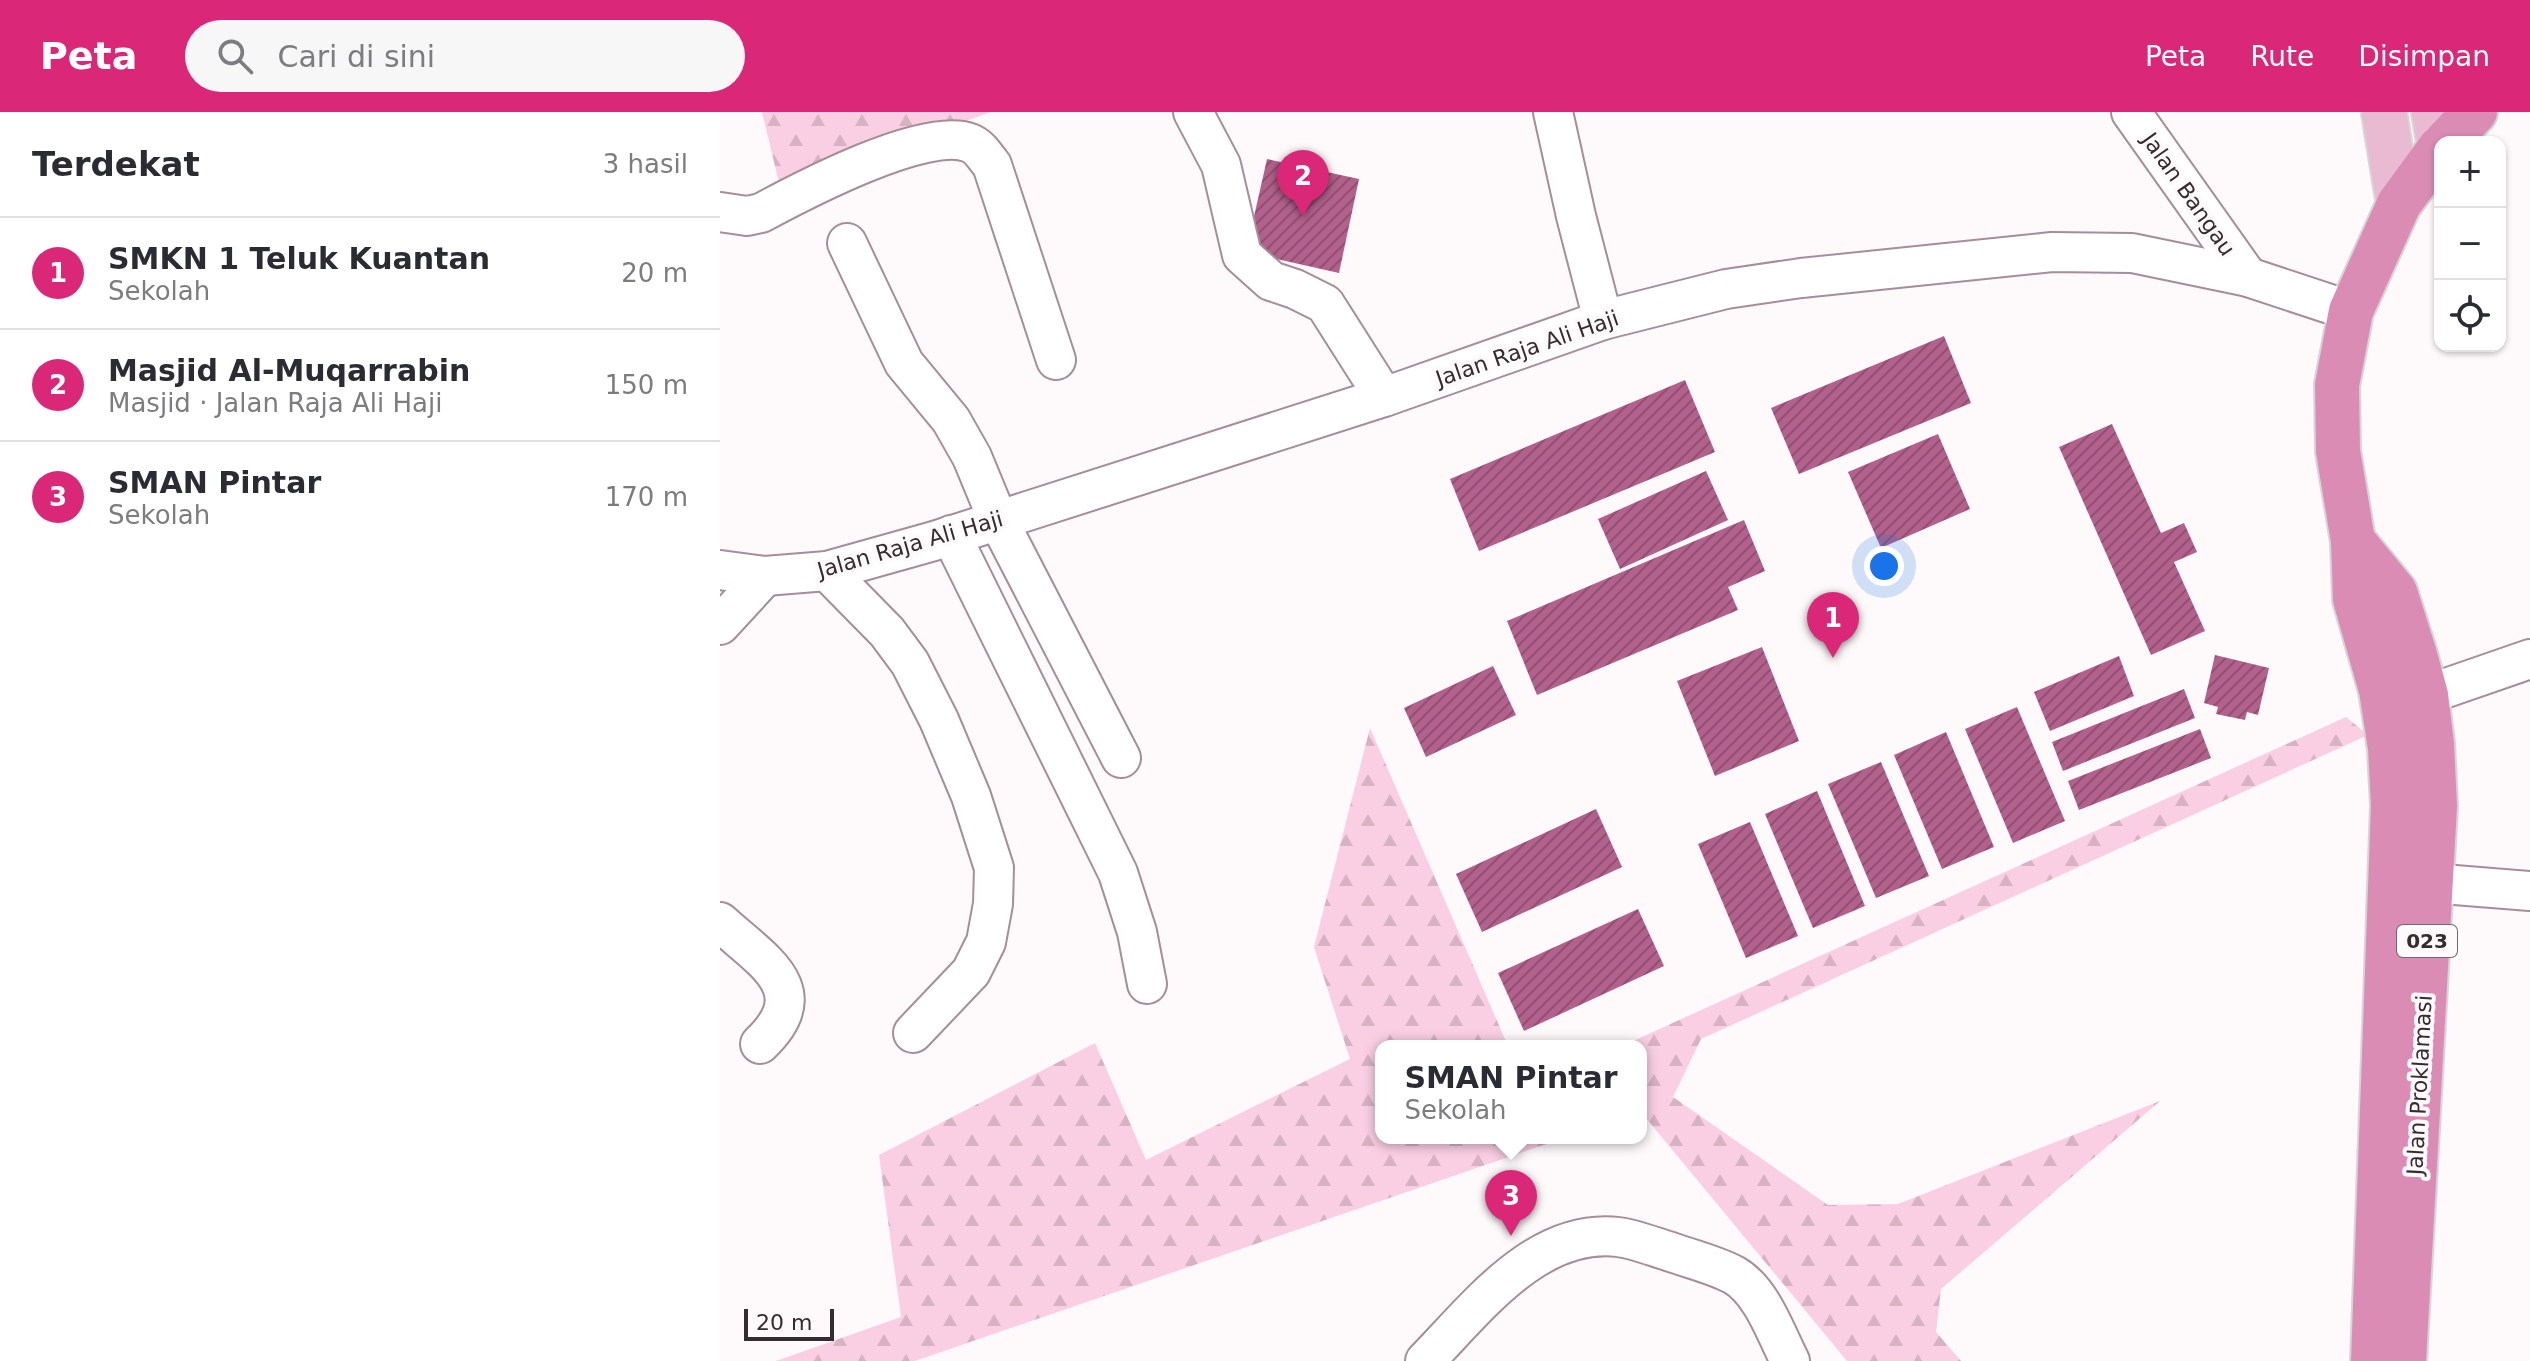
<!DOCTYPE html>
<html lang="id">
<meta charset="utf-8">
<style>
:root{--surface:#fff;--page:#f7f7f7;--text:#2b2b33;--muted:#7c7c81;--line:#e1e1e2;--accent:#db2777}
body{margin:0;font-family:"DejaVu Sans",sans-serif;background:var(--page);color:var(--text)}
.controls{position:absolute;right:24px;top:24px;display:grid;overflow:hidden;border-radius:16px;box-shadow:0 2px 6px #0004}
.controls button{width:72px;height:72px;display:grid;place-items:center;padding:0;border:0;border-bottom:2px solid var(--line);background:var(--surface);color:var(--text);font:40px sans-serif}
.scale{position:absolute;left:24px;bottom:20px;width:90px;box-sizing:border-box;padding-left:8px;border:4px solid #352c30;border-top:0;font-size:22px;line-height:28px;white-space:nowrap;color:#352c30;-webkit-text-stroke:6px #fef9fb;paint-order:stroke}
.you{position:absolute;left:1164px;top:454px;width:28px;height:28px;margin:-20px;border:6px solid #fff;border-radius:50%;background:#1a73e8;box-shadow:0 0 0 12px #1a73e833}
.badge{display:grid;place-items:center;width:52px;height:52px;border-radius:50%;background:var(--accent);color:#fff;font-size:26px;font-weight:700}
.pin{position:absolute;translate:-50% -66px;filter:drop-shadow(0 2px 4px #0008)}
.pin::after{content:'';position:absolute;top:42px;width:28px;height:24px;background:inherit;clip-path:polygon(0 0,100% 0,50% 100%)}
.popup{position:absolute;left:655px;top:928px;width:272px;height:104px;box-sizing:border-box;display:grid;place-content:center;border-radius:16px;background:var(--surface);filter:drop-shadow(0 2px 6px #0005);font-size:26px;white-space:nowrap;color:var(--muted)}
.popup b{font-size:30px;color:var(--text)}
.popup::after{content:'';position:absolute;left:50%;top:100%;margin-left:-16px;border:16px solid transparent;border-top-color:var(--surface)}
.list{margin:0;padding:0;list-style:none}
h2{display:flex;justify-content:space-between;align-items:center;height:104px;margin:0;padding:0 32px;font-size:34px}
h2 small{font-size:26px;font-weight:400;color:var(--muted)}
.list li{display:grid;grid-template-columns:52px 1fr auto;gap:24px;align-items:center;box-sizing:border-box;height:112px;padding:0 32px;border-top:2px solid var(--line)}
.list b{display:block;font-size:30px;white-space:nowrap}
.list p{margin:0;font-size:26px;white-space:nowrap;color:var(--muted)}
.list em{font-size:26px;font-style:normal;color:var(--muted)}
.icon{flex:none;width:44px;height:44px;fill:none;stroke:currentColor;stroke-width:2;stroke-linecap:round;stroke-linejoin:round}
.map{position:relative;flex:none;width:1810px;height:1249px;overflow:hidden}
header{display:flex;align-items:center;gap:48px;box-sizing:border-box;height:112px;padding:0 40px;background:var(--accent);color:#fff}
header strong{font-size:38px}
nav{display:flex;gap:44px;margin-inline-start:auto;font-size:28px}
.search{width:560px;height:72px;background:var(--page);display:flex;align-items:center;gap:20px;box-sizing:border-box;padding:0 28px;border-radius:44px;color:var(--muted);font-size:30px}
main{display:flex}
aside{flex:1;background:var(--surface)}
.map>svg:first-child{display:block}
.forest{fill:url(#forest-firs)}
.building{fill:url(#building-hatch)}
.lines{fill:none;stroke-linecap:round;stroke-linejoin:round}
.minor-casing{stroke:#a58e98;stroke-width:42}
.major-casing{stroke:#d7d5d6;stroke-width:48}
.highway-casing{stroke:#d7d5d6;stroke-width:48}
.minor{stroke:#fff;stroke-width:38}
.major{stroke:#e9bad2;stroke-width:44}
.highway{stroke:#db8cb4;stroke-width:44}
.labels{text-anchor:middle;stroke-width:8;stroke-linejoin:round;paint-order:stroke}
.shield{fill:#fef9fb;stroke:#716a6d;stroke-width:2}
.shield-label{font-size:20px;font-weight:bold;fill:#352c30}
.street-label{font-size:22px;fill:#352c30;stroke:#fef9fb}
</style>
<header>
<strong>Peta</strong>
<div class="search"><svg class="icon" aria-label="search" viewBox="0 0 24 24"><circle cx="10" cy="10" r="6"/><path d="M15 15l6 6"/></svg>Cari di sini</div>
<nav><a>Peta</a><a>Rute</a><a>Disimpan</a></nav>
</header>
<main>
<aside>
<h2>Terdekat<small>3 hasil</small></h2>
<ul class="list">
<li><span class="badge">1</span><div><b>SMKN 1 Teluk Kuantan</b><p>Sekolah</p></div><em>20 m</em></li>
<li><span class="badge">2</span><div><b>Masjid Al-Muqarrabin</b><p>Masjid · Jalan Raja Ali Haji</p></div><em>150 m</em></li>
<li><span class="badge">3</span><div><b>SMAN Pintar</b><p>Sekolah</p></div><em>170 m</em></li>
</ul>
</aside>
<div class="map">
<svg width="1810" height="1249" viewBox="0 0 1810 1249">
<defs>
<pattern id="forest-firs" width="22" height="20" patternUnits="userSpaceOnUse" patternTransform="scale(2)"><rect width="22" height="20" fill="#facfe3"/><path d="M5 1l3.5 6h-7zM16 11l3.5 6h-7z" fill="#d7b2c3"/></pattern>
<pattern id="building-hatch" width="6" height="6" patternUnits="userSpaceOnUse" patternTransform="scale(2)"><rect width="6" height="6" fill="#b1618b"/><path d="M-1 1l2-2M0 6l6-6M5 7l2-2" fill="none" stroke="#915072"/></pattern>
</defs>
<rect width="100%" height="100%" fill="#fef9fb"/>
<g class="forest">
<path d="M 42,0 L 271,0 L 60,75 Z"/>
<path d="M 1626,605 L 1648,623 L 981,927 L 953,985 L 1108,1093 L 1178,1092 L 1440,989 L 1221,1177 L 1216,1220 L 1241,1249 L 1127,1249 L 921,1000 L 921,934 L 902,934 Z"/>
<path d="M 650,616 L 788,934 L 661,934 L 661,1026 L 844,1026 L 195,1249 L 56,1249 L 181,1205 L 159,1043 L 375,931 L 426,1048 L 630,947 L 594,835 Z"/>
</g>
<g class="building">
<path d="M 547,47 L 639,67 L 619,161 L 526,140 Z"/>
<path d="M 1224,224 L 1251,291 L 1079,362 L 1051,296 Z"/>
<path d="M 965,268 L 995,340 L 759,439 L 730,367 Z"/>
<path d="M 1392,312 L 1441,421 L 1464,411 L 1477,440 L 1454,450 L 1485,519 L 1431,543 L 1339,335 Z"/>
<path d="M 1218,322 L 1250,397 L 1161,436 L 1128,360 Z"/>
<path d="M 986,359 L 1008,408 L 900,457 L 878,407 Z"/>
<path d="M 1024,408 L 1045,459 L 1008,475 L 1018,498 L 817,583 L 787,509 Z"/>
<path d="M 1042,535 L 1079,629 L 995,664 L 957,569 Z"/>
<path d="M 1495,543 L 1549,556 L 1538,603 L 1527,600 L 1525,608 L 1496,602 L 1498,595 L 1484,591 Z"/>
<path d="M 1399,544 L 1414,584 L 1330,619 L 1314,580 Z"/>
<path d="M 773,554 L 796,603 L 706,645 L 684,596 Z"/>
<path d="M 1464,577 L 1475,606 L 1343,659 L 1332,630 Z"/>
<path d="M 1297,595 L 1345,709 L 1293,731 L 1245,617 Z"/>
<path d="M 1480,617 L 1491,646 L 1359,698 L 1348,669 Z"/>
<path d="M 1226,620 L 1274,735 L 1222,757 L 1174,643 Z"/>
<path d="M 1161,650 L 1209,764 L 1156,786 L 1108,672 Z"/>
<path d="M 1097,679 L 1145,794 L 1093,816 L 1045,702 Z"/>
<path d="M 876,697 L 902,755 L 762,820 L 736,762 Z"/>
<path d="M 1030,710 L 1078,824 L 1026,846 L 978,732 Z"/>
<path d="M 918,797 L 944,854 L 804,919 L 778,861 Z"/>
</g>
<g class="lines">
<g class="minor-casing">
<g id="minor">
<path d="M 473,0 L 501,53 L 522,143 L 551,169 L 575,177 L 605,192 L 664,285"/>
<path d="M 833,0 L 856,104 L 883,208"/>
<path d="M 1411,0 L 1528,165"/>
<path d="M 0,100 L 27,104 L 41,101 C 82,79 207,13 250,31 C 260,35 265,45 272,53 L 336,248"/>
<path d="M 127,131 L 184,251 L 231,308 L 252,345 L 278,408 L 401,646"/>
<path d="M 231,423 L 398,761 L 417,820 L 427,872"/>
<path d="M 0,458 L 45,464 L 107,459 L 214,429 L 664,285 L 883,208 L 1006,177 L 1081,166 L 1332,140 L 1412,141 L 1528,165 L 1631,199"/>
<path d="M 107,459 L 167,520 L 190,551 L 219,608 L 251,684 L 274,756 L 273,792 L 266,830 L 251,860 L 193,921"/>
<path d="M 0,513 L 45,464"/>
<path d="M 1706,583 L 1810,547"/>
<path d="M 1710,771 L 1810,779"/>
<path d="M 0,810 C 41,848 98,877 40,932"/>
<path d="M 705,1249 C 757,1196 816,1116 898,1125 C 915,1127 934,1135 951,1140 C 971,1147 995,1153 1014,1163 C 1042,1179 1056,1222 1070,1249"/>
</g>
</g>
<g class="major-casing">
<g id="major">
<path d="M 1664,0 L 1679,92"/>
<path d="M 1714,0 L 1720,35"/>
</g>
</g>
<g class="highway-casing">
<g id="highway">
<path d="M 1726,30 L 1755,0"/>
<path d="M 1633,429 L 1675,480 L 1695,543 L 1706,583 L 1712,632 L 1715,694 L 1684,1249"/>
<path d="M 1653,1249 L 1673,693 L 1670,636 L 1661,578 L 1635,487 L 1633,429 L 1618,339 L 1617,273 L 1631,199 L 1679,92 L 1720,36"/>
</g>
</g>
<use href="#minor" class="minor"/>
<use href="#major" class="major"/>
<use href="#highway" class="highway"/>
</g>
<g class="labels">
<rect class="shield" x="1677" y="813" width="60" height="32" rx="6"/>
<g class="shield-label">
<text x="1707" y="836">023</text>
</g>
<g class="street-label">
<text transform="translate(1469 82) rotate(55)" y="8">Jalan Bangau</text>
<text transform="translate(807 236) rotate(-19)" y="8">Jalan Raja Ali Haji</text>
<text transform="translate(190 432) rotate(-16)" y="8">Jalan Raja Ali Haji</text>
<text transform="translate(1699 973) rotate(-87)" y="8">Jalan Proklamasi</text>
</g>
</g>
</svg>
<div class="controls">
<button>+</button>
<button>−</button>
<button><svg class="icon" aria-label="locate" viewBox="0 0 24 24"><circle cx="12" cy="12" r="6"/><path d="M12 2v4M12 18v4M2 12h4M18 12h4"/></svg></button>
</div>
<div class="scale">20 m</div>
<div class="you"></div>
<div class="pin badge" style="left:1113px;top:546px">1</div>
<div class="pin badge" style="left:583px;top:104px">2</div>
<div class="pin badge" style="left:791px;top:1124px">3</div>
<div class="popup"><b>SMAN Pintar</b>Sekolah</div>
</div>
</main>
